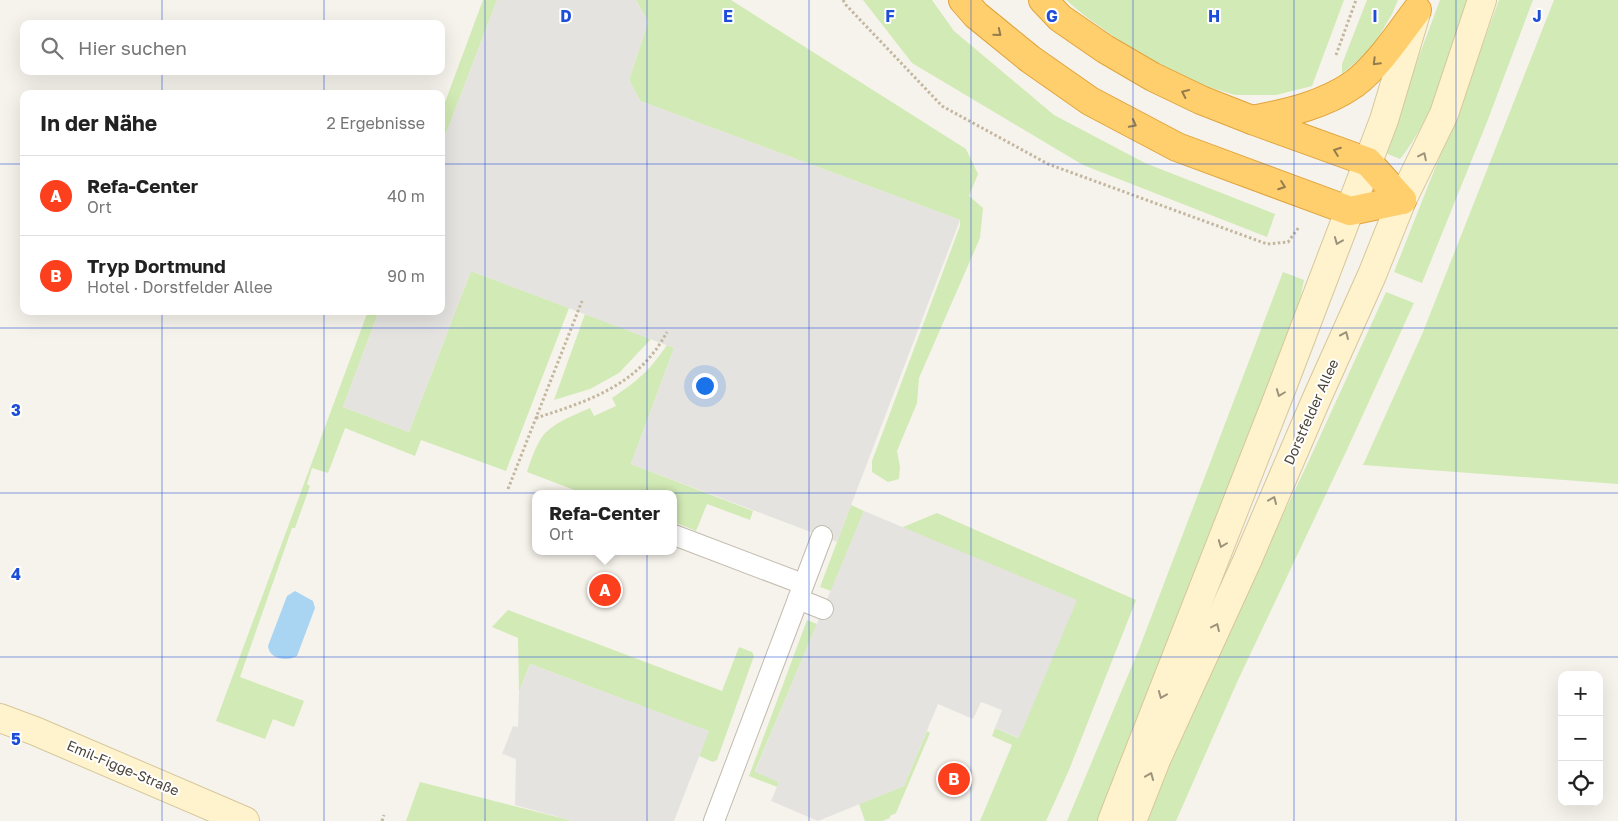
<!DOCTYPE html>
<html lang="de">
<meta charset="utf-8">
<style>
:root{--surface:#fff;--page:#f2f2f2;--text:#222;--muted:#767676;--line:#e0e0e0;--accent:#fc3f1d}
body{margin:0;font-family:"Golos Text",sans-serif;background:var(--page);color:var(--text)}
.controls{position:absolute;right:15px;bottom:15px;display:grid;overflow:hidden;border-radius:10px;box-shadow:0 5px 20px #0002}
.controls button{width:45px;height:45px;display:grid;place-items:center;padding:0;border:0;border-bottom:1px solid var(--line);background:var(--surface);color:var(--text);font:25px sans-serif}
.you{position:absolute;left:704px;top:385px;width:18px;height:18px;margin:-12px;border:4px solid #fff;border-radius:50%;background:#1a73e8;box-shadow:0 0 0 8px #1a73e833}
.badge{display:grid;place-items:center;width:32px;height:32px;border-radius:50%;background:var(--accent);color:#fff;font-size:16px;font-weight:700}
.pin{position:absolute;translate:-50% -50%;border:2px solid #fff;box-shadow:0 1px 5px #0006}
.popup{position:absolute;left:532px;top:490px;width:145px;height:65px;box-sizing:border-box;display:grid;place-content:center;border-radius:10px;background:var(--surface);filter:drop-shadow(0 1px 4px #0005);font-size:16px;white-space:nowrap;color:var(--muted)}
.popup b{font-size:19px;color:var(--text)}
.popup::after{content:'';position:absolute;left:50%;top:100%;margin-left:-10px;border:10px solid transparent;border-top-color:var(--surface)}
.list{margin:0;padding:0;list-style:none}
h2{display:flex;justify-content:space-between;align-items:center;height:65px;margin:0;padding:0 20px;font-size:21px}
h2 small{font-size:16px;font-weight:400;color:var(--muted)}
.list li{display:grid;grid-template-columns:32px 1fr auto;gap:15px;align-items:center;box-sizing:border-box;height:80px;padding:0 20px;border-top:1px solid var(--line)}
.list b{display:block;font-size:19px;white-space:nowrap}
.list p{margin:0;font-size:16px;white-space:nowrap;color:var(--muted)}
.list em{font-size:16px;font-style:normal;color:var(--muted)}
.icon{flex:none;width:28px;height:28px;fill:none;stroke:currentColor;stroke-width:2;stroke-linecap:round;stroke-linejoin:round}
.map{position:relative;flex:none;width:1618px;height:821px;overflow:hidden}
.search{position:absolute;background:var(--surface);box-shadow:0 5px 20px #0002;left:20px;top:20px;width:425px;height:55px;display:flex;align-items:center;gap:12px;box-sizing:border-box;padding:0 18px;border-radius:10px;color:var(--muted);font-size:19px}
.panel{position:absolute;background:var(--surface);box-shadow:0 5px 20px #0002;left:20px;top:90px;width:425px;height:225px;border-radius:10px}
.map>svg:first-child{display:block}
.green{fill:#d2eab5}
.parking{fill:#e5e3e0}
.water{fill:#a9d4f2}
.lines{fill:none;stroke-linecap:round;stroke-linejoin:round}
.lane-casing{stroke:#c2bbae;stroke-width:22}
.secondary-casing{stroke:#d6c79b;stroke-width:30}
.highway-casing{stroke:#e0a43c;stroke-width:30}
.path{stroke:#c4b79f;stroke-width:3;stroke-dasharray:2.5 2.5;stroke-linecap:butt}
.lane{stroke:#fff;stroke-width:20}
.secondary{stroke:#fff3cd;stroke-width:28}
.highway{stroke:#ffcf6e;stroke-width:28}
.oneway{stroke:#937c4e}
.oneway2{stroke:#9c937c}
.grid{fill:none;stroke:#1d4ed8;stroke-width:1;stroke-opacity:0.55}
.labels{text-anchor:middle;stroke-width:4;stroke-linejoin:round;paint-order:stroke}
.street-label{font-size:14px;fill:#4b4439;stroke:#fff}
.grid-label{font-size:16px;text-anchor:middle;font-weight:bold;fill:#1d4ed8;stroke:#fff;stroke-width:4;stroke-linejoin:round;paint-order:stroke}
</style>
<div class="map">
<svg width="1618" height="821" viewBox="0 0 1618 821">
<rect width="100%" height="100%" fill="#f6f3ec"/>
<g class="green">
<path d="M 483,0 L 497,0 L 441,147 L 441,113 Z"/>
<path d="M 636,0 L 731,0 L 966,149 L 978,174 L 969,196 L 983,208 L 980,238 L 919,378 L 917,403 L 897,451 L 900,467 L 899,479 L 888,482 L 872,472 L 872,461 L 960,226 L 960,220 L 640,101 L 629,80 L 648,22 Z"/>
<path d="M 863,0 L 932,0 L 954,31 L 1054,115 L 1145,163 L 1275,214 L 1267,237 L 1083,165 L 912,63 Z"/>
<path d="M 1066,0 L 1344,0 L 1312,86 L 1276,95 L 1235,95 L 1199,84 L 1131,49 L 1085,16 Z"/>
<path d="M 1367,0 L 1398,0 L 1392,14 L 1372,48 L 1342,74 L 1342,64 Z"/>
<path d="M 1440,0 L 1470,0 C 1452,54 1436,114 1400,159 L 1383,152 Z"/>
<path d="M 1499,0 L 1533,0 L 1487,122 L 1422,283 L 1394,272 L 1464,95 Z"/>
<path d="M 1554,0 L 1618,0 L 1618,484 L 1363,465 L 1423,332 Z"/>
<path d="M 471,271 L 569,308 L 506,471 L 421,440 L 415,456 L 345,428 L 328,473 L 312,468 L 307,484 L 310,486 L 295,528 L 292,528 L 240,677 L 304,701 L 294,727 L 273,719 L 265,739 L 216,721 L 368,311 L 379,311 L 343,407 L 409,432 Z"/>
<path d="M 1283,272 L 1304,280 L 1295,322 L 1100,821 L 1067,821 L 1139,649 Z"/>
<path d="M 1386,292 L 1414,303 L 1345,454 L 1238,680 L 1176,821 L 1146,821 L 1229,626 L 1306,467 Z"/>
<path d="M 585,314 L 651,339 L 619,373 L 590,389 L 554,400 Z"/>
<path d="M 667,345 L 674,348 L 631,464 L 753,511 L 750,520 L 707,504 L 696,531 L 674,522 L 674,494 L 622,492 L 621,494 L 585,494 L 527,472 C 530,462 534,451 539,442 C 548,424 573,416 590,408 L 594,416 L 616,406 L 612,398 C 639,380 649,371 667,345 Z"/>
<path d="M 851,505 L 864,511 L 831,591 L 820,587 Z"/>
<path d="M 937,513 L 1136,600 L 1069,770 L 1046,821 L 980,821 L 1012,745 L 992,736 L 995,728 L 1018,738 L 903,527 Z"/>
<path d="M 508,610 L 722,691 L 739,647 L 752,652 L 754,656 L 717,760 L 713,762 L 699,756 L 708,731 L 530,664 L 519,692 L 518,638 L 492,627 Z"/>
<path d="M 807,620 L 817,624 L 755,771 L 779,782 L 777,787 L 749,776 Z"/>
<path d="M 927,731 L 930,733 L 896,813 L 890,816 L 890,818 L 882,821 L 865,821 L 859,804 L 904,786 Z"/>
<path d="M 420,782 L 573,821 L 406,821 Z"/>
</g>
<g class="parking">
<path d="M 497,0 L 636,0 L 648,22 L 629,80 L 640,101 L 960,220 L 837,542 L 631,464 L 674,348 L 471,271 L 409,432 L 343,407 L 379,311 L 441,311 L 441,147 Z"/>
<path d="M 864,511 L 1077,600 L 1019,738 L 995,728 L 1002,710 L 981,702 L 973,719 L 938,704 L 904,786 L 818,821 L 771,801 L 779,782 L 755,772 Z"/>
<path d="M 530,664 L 709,731 L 674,821 L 573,821 L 515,805 L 516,759 L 502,754 L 513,726 L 518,727 L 519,692 Z"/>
</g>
<path class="water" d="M 295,591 L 313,601 L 315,608 L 297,656 C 287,662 269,659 268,646 L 287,596 Z"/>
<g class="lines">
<g class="lane-casing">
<g id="lane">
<path d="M 674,535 L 803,584"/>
<path d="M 798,599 L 823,609"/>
<path d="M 714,821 L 822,536"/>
</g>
</g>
<g class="secondary-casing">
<g id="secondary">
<path d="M 0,718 L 35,731 L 245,821"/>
<path d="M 1112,821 L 1281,390 L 1384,120 L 1416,13"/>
<path d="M 1132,821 L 1156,760 L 1247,561 L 1316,400 L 1372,275 L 1402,200 L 1444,114 L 1482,0"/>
</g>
</g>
<g class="highway-casing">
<g id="highway">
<path d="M 963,0 L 976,15 L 1030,59 L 1090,101 L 1177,147 L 1350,211 L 1402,200"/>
<path d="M 1043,0 L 1060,18 L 1105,49 L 1153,77 L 1201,100 L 1252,120 L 1368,162 L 1402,200"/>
<path d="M 1252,120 C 1288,113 1324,105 1354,84 C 1378,66 1399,34 1417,10"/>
</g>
</g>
<g class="path">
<path d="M 843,0 L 846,5 L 942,106 L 1048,164 L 1267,244 L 1288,242 L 1299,227"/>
<path d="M 1336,55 L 1356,0"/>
<path d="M 536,418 C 579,404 625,390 654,352 C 659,346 663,339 667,332"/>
<path d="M 508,489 L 582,301"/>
<path d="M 382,821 L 384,815"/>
</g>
<use href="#lane" class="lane"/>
<use href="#secondary" class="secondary"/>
<use href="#highway" class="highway"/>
</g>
<defs><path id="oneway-chevron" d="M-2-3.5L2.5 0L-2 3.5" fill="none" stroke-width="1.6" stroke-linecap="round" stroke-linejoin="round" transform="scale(1.25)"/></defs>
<g class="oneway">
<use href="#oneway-chevron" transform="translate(998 33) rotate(39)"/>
<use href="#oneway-chevron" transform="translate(1376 62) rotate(135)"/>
<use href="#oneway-chevron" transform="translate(1185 93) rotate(-155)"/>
<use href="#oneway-chevron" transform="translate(1133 124) rotate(28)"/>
<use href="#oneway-chevron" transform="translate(1337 151) rotate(-160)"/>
<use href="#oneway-chevron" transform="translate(1282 186) rotate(20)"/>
</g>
<g class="oneway2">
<use href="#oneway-chevron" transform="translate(1423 156) rotate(-64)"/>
<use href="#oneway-chevron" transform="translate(1338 241) rotate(112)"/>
<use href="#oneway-chevron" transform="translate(1345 335) rotate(-66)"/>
<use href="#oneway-chevron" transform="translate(1280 393) rotate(111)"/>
<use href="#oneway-chevron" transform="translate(1273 500) rotate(-67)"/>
<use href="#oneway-chevron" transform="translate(1222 544) rotate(111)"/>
<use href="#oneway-chevron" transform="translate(1216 627) rotate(-65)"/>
<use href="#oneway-chevron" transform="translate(1162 695) rotate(112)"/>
<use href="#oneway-chevron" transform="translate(1150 776) rotate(-68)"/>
</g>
<path class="grid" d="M 162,0 L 162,24M 324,0 L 324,24M 485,0 L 485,821M 647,0 L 647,821M 809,0 L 809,821M 971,0 L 971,821M 1133,0 L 1133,821M 1294,0 L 1294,821M 1456,0 L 1456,821M 162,71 L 162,94M 324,71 L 324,94M 0,164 L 24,164M 441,164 L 1618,164M 162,311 L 162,821M 324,311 L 324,821M 0,328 L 1618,328M 0,493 L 1618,493M 0,657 L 1618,657"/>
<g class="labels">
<g class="street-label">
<text transform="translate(1311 412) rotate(-66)" y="5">Dorstfelder Allee</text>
<text transform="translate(123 768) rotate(23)" y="5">Emil-Figge-Straße</text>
</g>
</g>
<g class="grid-label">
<text x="566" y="22">D</text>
<text x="728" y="22">E</text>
<text x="890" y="22">F</text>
<text x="1052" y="22">G</text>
<text x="1214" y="22">H</text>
<text x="1375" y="22">I</text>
<text x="1537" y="22">J</text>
<text x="16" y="416">3</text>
<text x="16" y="580">4</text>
<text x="16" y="745">5</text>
</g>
</svg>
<div class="controls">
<button>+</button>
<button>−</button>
<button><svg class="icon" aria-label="locate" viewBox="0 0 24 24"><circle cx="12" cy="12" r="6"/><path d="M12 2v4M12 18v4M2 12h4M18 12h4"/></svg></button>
</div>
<div class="you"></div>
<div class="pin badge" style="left:605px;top:590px">A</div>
<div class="popup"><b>Refa-Center</b>Ort</div>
<div class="pin badge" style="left:954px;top:779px">B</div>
<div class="search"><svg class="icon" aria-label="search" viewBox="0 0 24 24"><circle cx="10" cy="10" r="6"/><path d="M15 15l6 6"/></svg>Hier suchen</div>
<section class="panel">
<h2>In der Nähe<small>2 Ergebnisse</small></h2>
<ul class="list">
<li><span class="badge">A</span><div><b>Refa-Center</b><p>Ort</p></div><em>40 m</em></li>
<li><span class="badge">B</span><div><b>Tryp Dortmund</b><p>Hotel · Dorstfelder Allee</p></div><em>90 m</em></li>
</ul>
</section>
</div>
